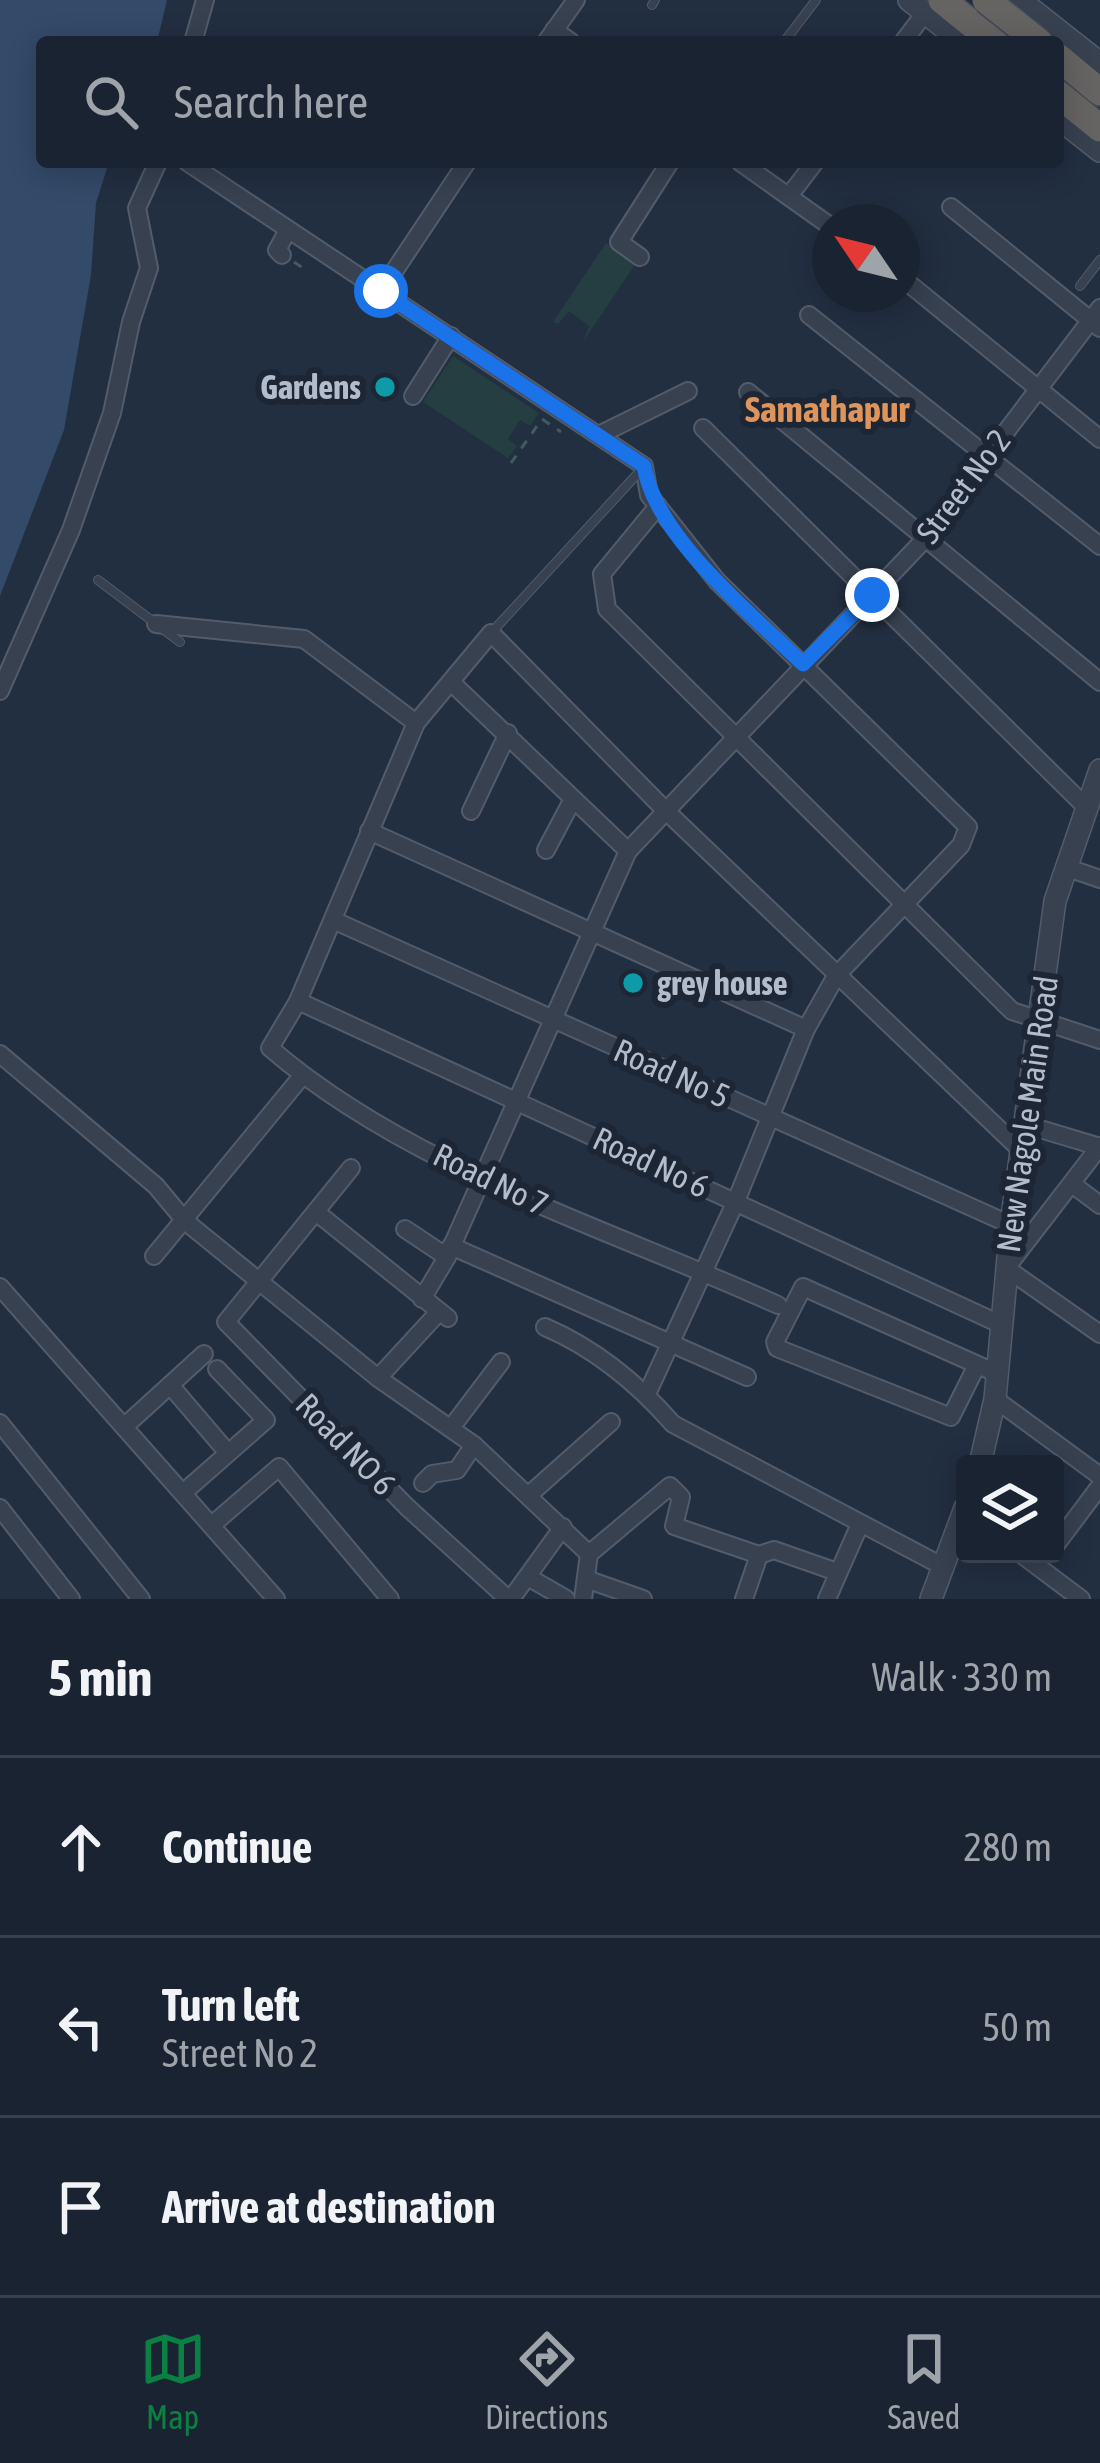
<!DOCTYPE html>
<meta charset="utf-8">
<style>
:root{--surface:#1a2331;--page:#232b39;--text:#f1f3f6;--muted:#9fa4ab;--line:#38404d;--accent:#0b8043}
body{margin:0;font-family:"Asap Condensed",sans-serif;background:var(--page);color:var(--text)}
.controls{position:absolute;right:36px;bottom:36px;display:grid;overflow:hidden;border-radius:12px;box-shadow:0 6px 30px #0003}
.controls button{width:108px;height:108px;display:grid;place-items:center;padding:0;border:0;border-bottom:3px solid var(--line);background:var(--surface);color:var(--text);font:60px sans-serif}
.compass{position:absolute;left:812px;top:204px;width:108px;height:108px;border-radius:50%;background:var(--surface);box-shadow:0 6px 30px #0003;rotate:305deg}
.stop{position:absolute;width:36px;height:36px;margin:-27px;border:9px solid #1a73e8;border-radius:50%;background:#fff}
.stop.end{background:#1a73e8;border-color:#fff;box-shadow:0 3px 12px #0008}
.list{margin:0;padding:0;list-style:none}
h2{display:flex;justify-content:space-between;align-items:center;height:156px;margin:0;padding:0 48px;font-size:51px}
h2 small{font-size:39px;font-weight:400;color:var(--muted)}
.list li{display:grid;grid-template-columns:78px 1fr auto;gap:36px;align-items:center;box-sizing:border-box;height:180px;padding:0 48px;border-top:3px solid var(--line)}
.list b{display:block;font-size:45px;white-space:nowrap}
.list p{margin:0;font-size:39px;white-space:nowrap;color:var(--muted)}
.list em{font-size:39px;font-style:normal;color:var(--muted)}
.icon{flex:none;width:66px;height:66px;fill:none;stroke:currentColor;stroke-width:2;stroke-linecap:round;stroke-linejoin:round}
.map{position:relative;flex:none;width:1100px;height:1599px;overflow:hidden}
.search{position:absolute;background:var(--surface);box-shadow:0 6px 30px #0003;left:36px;right:36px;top:36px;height:132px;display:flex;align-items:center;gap:30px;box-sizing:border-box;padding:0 42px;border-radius:12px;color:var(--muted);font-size:45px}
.sheet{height:696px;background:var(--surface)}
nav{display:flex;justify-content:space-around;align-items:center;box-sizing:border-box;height:168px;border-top:3px solid var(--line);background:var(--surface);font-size:33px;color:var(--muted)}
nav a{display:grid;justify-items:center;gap:6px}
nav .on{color:var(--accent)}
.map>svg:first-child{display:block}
.green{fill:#243e42}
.water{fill:#344a69}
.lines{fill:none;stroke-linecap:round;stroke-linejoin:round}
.service-casing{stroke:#525c6b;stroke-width:10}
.minor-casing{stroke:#525c6b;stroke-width:20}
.tertiary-casing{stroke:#525c6b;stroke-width:24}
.trunk-casing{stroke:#3f4958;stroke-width:30}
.path{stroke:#435b5e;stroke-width:3;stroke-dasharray:9 9;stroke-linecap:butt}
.service{stroke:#374150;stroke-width:8}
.minor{stroke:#374150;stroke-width:16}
.tertiary{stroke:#374150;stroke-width:21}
.trunk{stroke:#666462;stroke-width:27}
.trunk-bridge-casing{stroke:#3f4958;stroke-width:30;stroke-linecap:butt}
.trunk-bridge{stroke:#666462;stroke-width:27}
.route{stroke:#1a73e8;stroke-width:15}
.culture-dot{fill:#0f9aa8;stroke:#1c2635;stroke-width:4.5}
.labels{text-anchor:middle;stroke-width:12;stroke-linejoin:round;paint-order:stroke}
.poi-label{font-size:33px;font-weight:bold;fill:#b3bccb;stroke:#1c2635;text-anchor:end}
.street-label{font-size:33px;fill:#b3bccb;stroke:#1c2635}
.neighbourhood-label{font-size:36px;font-weight:bold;fill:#de945b;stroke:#1c2635}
</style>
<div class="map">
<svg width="1100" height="1599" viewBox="0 0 1100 1599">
<rect width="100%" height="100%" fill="#222f41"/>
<g class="green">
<path d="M 606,243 L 636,263 L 583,342 L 589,326 L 569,311 L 558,324 L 553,322 Z"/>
<path d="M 453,356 L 539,413 L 530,426 L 520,420 L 508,439 L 517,446 L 508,458 L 423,402 Z"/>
</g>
<path class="water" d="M 0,0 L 167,0 L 157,42 L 42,42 L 42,162 L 109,162 L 96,203 L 91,275 L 64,430 L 0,596 Z"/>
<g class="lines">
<g class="service-casing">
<g id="service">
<path d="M 652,5 L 655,0"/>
<path d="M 784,42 L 816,0"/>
<path d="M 1080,286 L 1100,260"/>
<path d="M 98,580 L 180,642"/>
<path d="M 492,632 L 640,471"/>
</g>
</g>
<g class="minor-casing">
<g id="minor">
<path d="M 554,30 L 571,42"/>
<path d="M 193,42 L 205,0"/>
<path d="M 546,42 L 576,0"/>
<path d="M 903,42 L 925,13"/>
<path d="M 187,162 L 644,466 L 649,495 L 717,581 L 968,827 L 961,845 L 836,976 L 806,1029 L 736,1201 L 647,1394"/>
<path d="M 740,162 L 830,226"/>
<path d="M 789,196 L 815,162"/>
<path d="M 951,207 L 1100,328"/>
<path d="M 282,255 L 277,250 L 288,230"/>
<path d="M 640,257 L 619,242 L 670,162"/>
<path d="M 902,278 L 1100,439"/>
<path d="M 381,291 L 467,162"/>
<path d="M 809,315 L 1100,546"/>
<path d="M 748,392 L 1100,682"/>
<path d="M 413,396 L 451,336"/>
<path d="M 703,428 L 1086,807"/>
<path d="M 601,434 L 688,391"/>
<path d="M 658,506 L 602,574 L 607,609 L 1012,1011 L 1100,1040"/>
<path d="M 156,624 L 304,639 L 416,723"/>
<path d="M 451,682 L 628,851"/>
<path d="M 0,691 L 71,530 L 112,413 L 131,322 L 149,268 L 137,208 L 158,162"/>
<path d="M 471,811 L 508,733"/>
<path d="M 369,831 L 806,1029"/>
<path d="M 546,850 L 573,799"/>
<path d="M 1065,867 L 1100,879"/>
<path d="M 333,920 L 1011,1225"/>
<path d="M 298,1001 L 1002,1325"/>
<path d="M 0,1054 L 156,1186 L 185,1221 L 378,1378 L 474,1445 L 589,1554"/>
<path d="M 1027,1125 L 1100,1147"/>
<path d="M 1100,1146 L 1006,1268 L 1100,1334"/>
<path d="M 351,1168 L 226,1322 L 407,1507 L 508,1599"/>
<path d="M 1072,1184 L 1100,1205"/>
<path d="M 316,1212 L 448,1318"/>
<path d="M 405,1229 L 447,1257"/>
<path d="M 451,1246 L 747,1377"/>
<path d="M 154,1256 L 302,1076"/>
<path d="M 0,1287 L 276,1599"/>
<path d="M 422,1299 L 447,1257 L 628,851 L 923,541 L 1100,308"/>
<path d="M 778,1305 C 612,1230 409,1168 270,1048 L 298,1001 L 416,723 L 491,633 L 664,809 L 1024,1153"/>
<path d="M 545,1327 C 594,1348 638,1384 673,1424 L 942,1566"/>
<path d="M 977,1365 L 951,1417 L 777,1348 L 775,1342 L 803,1287 L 996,1373"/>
<path d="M 378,1378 L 438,1313"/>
<path d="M 170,1385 L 228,1453"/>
<path d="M 995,1399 L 1100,1476"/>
<path d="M 0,1423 L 141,1599"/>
<path d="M 125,1426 L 204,1354"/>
<path d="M 451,1428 L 501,1362"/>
<path d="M 423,1483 L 432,1474 L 457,1470 L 474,1445"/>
<path d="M 184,1492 L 266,1420 L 217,1369"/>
<path d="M 530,1494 L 611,1422"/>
<path d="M 0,1508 L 71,1599"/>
<path d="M 213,1524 L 279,1467 L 390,1599"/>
<path d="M 1055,1546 L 1100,1486"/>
<path d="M 1021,1554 L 1081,1599"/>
<path d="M 528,1577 L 566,1599"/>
<path d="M 586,1579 L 643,1599"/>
<path d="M 511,1599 L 563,1527"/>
<path d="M 583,1599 L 589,1554 L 670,1486 L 681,1497 L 674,1526 L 759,1555"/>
<path d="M 744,1599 L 759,1555 L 774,1550 L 837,1572"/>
<path d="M 827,1599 L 860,1524"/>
</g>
</g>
<g class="tertiary-casing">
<g id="tertiary">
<path d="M 909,0 L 962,42"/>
<path d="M 1020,0 L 1100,63"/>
<path d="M 1058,118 L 1100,151"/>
<path d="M 980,1464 L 995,1399 L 1011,1225 L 1055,901 L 1100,770"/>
<path d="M 931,1599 L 965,1508"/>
</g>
</g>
<g class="trunk-casing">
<g id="trunk">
<path d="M 942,0 L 994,42"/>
<path d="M 1058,57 L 1100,92"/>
<path d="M 1058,94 L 1100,128"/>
</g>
</g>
<g class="path">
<path d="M 294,262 L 309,272"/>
<path d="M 511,463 L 542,419 L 561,432"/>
</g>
<use href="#service" class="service"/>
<use href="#minor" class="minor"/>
<use href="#tertiary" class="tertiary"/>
<use href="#trunk" class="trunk"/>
<g class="trunk-bridge-casing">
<path id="trunk-bridge" d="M 986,0 L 1039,42"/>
</g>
<use href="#trunk-bridge" class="trunk-bridge"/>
</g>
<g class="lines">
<path class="route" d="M 381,291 L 644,466 C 656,538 752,614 803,664 L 872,595"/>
</g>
<g class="culture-dot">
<circle cx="385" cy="387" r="12"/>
<circle cx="633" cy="983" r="12"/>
</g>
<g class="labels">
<g class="poi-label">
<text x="361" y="399">Gardens</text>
<text x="657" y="995" text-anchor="start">grey house</text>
</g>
<g class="street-label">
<text transform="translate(963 486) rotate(-53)" y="12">Street No 2</text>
<text transform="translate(672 1073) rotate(24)" y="12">Road No 5</text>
<text transform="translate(1027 1114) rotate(-82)" y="12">New Nagole Main Road</text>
<text transform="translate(651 1162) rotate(25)" y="12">Road No 6</text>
<text transform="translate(491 1179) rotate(26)" y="12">Road No 7</text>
<text transform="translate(346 1444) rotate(46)" y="12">Road NO 6</text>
</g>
<g class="neighbourhood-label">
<text x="827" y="422">Samathapur</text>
</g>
</g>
</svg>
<div class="controls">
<button><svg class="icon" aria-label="layers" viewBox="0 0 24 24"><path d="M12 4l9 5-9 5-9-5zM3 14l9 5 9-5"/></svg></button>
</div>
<svg class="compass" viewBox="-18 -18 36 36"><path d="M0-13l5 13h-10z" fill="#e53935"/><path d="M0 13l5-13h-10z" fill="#9fa4ab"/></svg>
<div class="stop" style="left:381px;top:291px"></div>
<div class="stop end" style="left:872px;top:595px"></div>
<div class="search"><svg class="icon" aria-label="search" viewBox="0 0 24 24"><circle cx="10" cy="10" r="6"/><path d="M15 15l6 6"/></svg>Search here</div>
</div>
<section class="sheet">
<h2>5 min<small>Walk · 330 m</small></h2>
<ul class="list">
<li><svg class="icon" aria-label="ahead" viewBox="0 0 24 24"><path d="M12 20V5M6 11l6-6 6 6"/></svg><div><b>Continue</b></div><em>280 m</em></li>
<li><svg class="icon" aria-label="left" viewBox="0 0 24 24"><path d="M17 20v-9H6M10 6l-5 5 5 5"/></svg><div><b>Turn left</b><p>Street No 2</p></div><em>50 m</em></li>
<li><svg class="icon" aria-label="arrive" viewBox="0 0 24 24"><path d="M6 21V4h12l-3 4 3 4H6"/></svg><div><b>Arrive at destination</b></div></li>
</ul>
</section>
<nav>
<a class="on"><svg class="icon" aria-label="map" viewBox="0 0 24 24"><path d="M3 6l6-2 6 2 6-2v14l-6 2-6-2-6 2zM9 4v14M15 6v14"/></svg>Map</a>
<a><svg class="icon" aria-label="directions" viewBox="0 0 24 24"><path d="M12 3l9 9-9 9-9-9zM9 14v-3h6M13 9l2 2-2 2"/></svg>Directions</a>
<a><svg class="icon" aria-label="saved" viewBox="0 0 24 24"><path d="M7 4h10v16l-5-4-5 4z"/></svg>Saved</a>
</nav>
